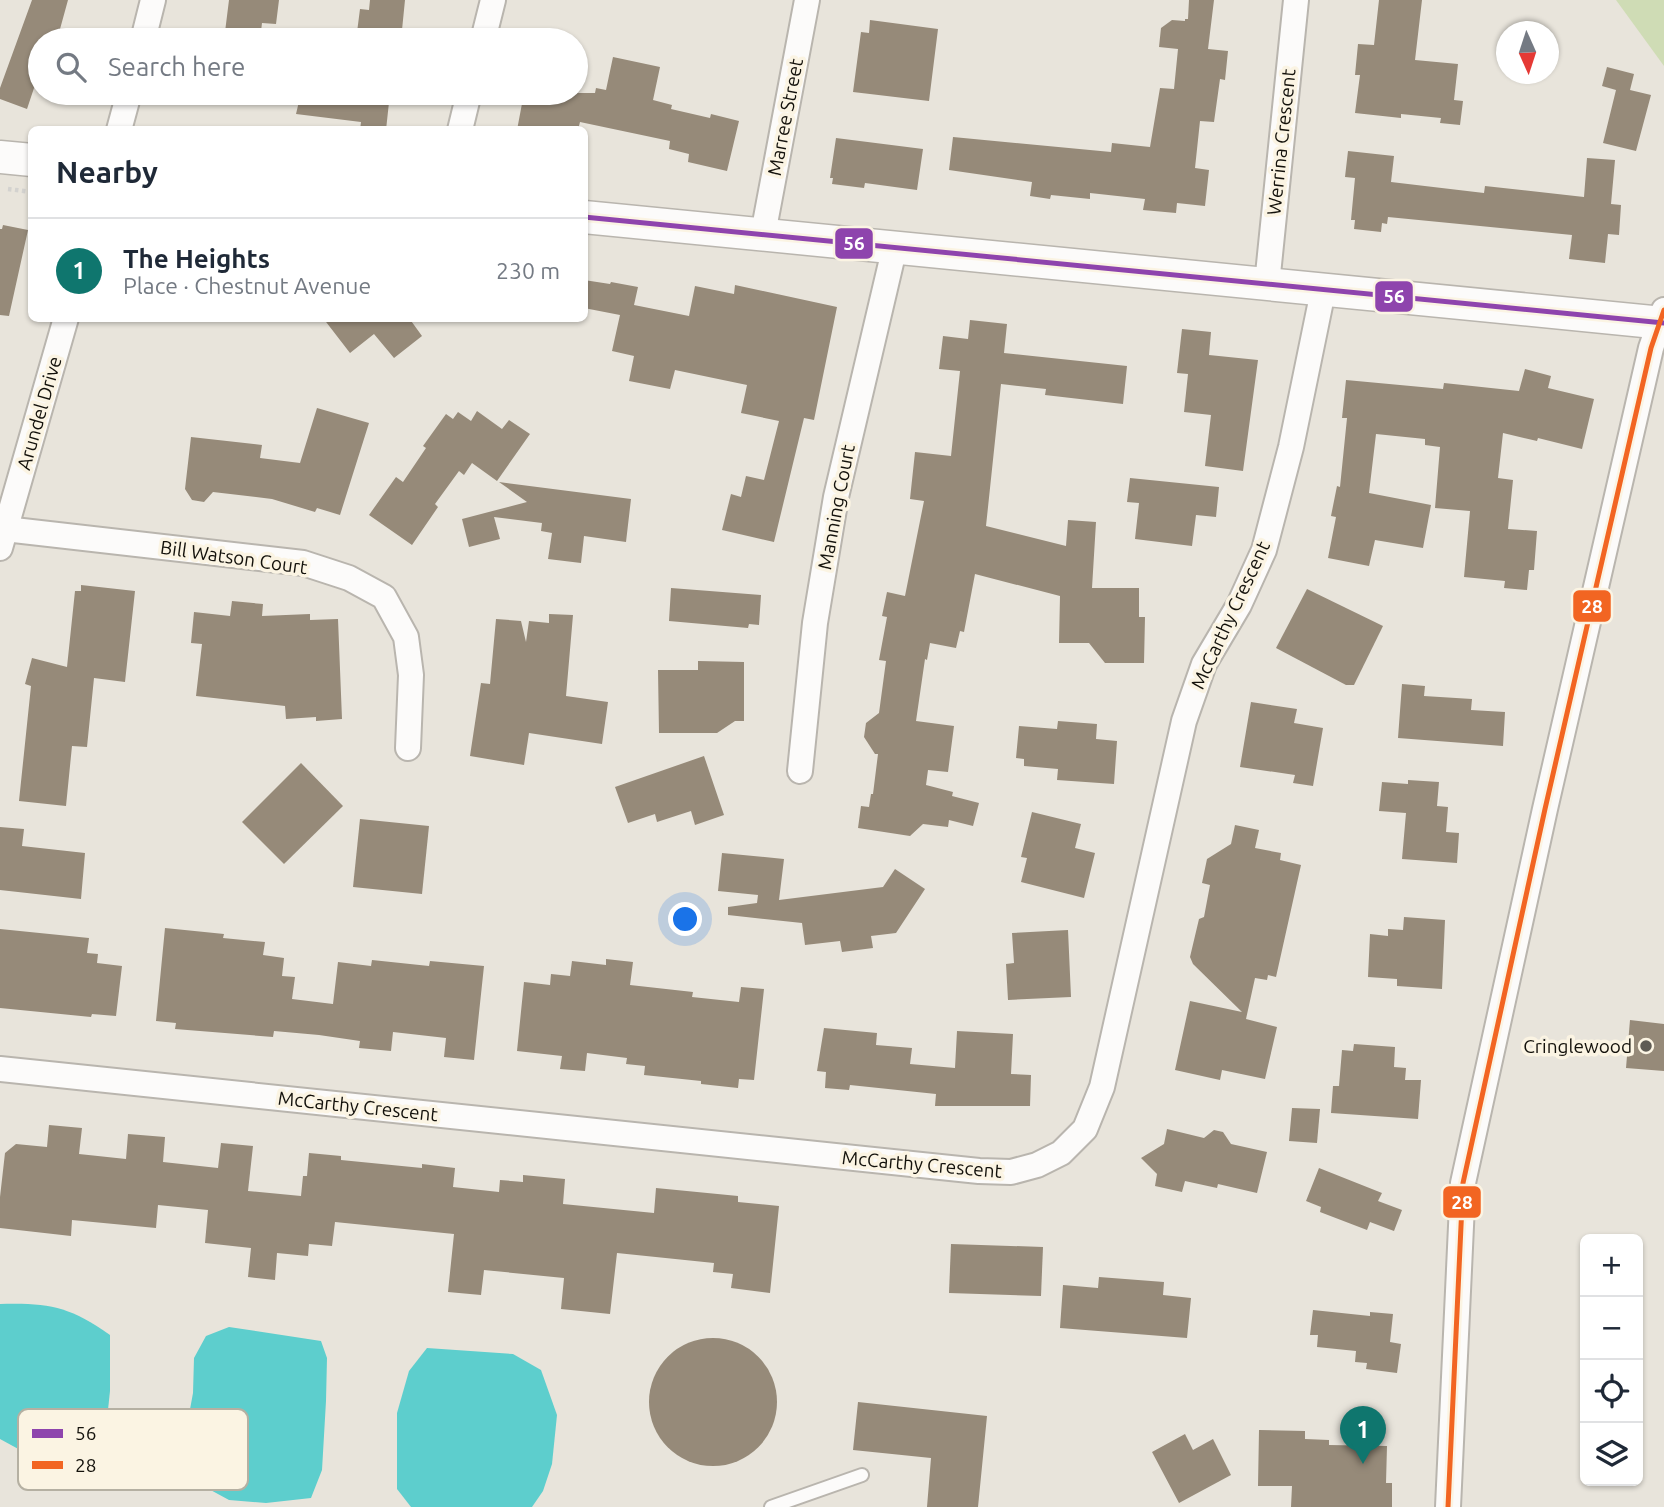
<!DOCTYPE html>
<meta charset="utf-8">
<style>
:root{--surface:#fff;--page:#f2f2f3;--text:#1f2937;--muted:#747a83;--line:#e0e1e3;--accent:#0f766e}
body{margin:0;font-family:Ubuntu,sans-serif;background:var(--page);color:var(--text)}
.controls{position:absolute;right:21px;bottom:21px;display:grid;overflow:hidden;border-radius:10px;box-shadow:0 2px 5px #0004}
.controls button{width:63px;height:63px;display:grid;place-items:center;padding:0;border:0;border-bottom:2px solid var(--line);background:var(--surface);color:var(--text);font:35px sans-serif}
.compass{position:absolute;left:1496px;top:21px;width:63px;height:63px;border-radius:50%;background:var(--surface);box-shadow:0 2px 5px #0004;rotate:177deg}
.you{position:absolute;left:686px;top:920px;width:24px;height:24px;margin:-18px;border:5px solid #fff;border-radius:50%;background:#1a73e8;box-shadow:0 0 0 10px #1a73e833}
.badge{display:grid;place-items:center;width:46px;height:46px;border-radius:50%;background:var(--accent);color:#fff;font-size:23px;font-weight:700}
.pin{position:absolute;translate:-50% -58px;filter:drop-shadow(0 2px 4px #0008)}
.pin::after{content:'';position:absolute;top:37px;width:24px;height:21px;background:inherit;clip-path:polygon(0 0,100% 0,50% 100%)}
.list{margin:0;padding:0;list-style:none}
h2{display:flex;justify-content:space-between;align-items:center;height:91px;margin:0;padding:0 28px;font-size:30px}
h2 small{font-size:23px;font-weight:400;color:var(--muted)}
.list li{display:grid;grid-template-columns:46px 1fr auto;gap:21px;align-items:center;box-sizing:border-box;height:105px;padding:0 28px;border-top:2px solid var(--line)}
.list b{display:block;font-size:26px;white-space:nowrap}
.list p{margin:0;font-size:23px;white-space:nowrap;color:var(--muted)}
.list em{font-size:23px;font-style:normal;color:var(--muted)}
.icon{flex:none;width:38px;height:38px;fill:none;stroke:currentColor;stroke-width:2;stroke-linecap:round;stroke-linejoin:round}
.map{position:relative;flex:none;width:1664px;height:1507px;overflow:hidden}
.search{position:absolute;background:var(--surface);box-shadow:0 2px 5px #0004;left:28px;top:28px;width:560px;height:77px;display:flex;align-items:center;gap:18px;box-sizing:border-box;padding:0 24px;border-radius:38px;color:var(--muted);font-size:26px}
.panel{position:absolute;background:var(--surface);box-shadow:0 2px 5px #0004;left:28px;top:126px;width:560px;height:196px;border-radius:10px}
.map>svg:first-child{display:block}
.green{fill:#cfdcb5}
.water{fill:#5dcecd}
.building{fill:#968a79}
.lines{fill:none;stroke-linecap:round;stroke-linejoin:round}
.service-casing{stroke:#b9b5ae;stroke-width:16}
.minor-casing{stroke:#b9b5ae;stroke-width:28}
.tertiary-casing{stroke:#b9b5ae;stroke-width:35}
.path{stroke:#d3d2cf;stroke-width:4.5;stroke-dasharray:3.5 3.5;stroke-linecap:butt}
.service{stroke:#fcfbfa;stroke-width:12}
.minor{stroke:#fcfbfa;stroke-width:24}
.tertiary{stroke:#fcfbfa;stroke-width:32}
.bus-1-casing{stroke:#fbf4e3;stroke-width:10}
.bus-2-casing{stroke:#fbf4e3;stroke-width:10}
.bus-1{stroke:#8e44ad;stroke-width:5}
.bus-2{stroke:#f26522;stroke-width:5}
.poi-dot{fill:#5e5b54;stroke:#fbf4e3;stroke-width:2.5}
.labels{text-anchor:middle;stroke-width:7;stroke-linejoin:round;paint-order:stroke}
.street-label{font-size:19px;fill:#13110b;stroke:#fbf4e3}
.poi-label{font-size:19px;fill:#13110b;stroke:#fbf4e3;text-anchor:end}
.key{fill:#fbf4e3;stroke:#b5b0a2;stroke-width:2}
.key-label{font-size:19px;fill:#13110b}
.line-badge{stroke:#fbf4e3;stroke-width:2.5}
.badge-label{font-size:19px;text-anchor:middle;font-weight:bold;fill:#fff}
</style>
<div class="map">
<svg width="1664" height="1507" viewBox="0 0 1664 1507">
<rect width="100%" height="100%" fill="#e8e4db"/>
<path class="green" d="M 1616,0 L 1664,0 L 1664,66 Z"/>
<g class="water">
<path d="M 0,1304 C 50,1303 68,1306 110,1335 L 110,1391 L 105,1438 L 80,1461 L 22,1451 L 0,1439 Z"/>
<path d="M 229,1327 L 321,1341 L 327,1358 L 326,1401 L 322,1470 L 311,1498 L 266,1503 L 229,1500 L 194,1481 L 184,1442 L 193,1393 L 194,1358 L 206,1336 Z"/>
<path d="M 427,1348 L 513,1354 L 541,1370 L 557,1415 L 552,1464 L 543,1491 L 532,1507 L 411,1507 L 397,1489 L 397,1413 L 409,1371 Z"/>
</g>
<g class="building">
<path d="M 32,0 L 68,0 L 57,40 L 40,40 L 40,90 L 34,88 L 27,109 L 0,99 L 0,88 Z"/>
<path d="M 229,0 L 279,0 L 276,24 L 262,23 L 260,40 L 224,40 Z"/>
<path d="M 370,0 L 405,0 L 401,40 L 356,40 L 360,9 L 369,10 Z"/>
<path d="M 1189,0 L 1214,0 L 1208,49 L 1228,51 L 1225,80 L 1220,79 L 1214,122 L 1200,121 L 1195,168 L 1209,170 L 1205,206 L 1177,203 L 1176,213 L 1143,210 L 1145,199 L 1090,193 L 1090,199 L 1051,195 L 1050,199 L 1030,196 L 1032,182 L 949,170 L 953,137 L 1111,152 L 1112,143 L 1150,147 L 1160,88 L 1174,89 L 1178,49 L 1159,47 L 1161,28 L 1172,20 L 1185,21 L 1185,19 L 1188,19 Z"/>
<path d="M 1379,0 L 1422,0 L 1415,60 L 1458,64 L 1454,100 L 1463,101 L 1460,125 L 1440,123 L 1441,118 L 1401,114 L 1401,118 L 1355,113 L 1360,75 L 1355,75 L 1358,44 L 1374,45 Z"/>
<path d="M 870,20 L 938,29 L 929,101 L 853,92 L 861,32 L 869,33 Z"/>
<path d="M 613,57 L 660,67 L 653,100 L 672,105 L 671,109 L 710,118 L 711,114 L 739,121 L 727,171 L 688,162 L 689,154 L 669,149 L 670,141 L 580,122 L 578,130 L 517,130 L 524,93 L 595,93 L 596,88 L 606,90 Z"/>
<path d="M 1607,67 L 1634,74 L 1630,90 L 1651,95 L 1636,151 L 1603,143 L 1616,90 L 1602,86 Z"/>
<path d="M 301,93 L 390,93 L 386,130 L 360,130 L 361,122 L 296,114 Z"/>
<path d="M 836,138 L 923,149 L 917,190 L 865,183 L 864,188 L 832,184 L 833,178 L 830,178 Z"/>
<path d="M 1348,151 L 1394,156 L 1391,182 L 1484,193 L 1485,186 L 1584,197 L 1587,158 L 1615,160 L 1611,204 L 1621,205 L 1619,235 L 1608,234 L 1605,263 L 1569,259 L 1572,235 L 1388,217 L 1387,224 L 1382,223 L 1381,232 L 1354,229 L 1355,220 L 1351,220 L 1355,178 L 1345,177 Z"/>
<path d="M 3,225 L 28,230 L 9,316 L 0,315 L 0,229 L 2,229 Z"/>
<path d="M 584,280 L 610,284 L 611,282 L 638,287 L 634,305 L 689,316 L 695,286 L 734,294 L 735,285 L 837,307 L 814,420 L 804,418 L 774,542 L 722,530 L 731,494 L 741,497 L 746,476 L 764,480 L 779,421 L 741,413 L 747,385 L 675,370 L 670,389 L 629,381 L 634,356 L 612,351 L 620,315 L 584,308 Z"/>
<path d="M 323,318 L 409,318 L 422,336 L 394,358 L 374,334 L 350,353 Z"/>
<path d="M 970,320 L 1007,324 L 1004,353 L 1127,366 L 1123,404 L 1045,395 L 1046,389 L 1001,384 L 986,526 L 1066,546 L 1068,520 L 1096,522 L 1092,588 L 1139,588 L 1139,617 L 1145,617 L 1144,663 L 1105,663 L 1089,643 L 1059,643 L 1060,596 L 975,574 L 964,632 L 960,631 L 956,648 L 930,643 L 927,660 L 925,659 L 916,721 L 954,726 L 948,772 L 928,770 L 926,785 L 953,792 L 952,796 L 979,803 L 973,826 L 949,820 L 948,827 L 923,824 L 910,836 L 858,828 L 861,806 L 869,807 L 871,794 L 873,794 L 878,754 L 875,754 L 864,737 L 866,723 L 879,713 L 886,661 L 879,660 L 887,617 L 882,616 L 887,592 L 905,596 L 924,501 L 910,499 L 915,452 L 951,456 L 960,371 L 939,369 L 943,336 L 968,339 Z"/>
<path d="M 1182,329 L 1211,332 L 1209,355 L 1258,360 L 1243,471 L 1205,466 L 1211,415 L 1184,412 L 1188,374 L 1177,373 Z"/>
<path d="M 1525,369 L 1551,376 L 1548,388 L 1594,399 L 1582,449 L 1538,438 L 1537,441 L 1503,433 L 1498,478 L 1513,480 L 1508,529 L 1537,531 L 1534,570 L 1529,570 L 1527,590 L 1504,588 L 1505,581 L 1464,577 L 1470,511 L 1435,508 L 1440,447 L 1425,445 L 1425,439 L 1376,434 L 1369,493 L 1431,505 L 1423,548 L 1375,540 L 1369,566 L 1328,558 L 1336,517 L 1331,516 L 1337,486 L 1340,487 L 1347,418 L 1342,418 L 1346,380 L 1443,389 L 1444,383 L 1519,391 Z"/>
<path d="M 317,408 L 369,423 L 340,515 L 317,508 L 315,512 L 272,499 L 213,492 L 204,502 L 192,500 L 185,489 L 191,437 L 262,445 L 260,458 L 300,463 Z"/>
<path d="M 477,411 L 502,429 L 509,420 L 530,434 L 497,481 L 472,463 L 464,475 L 459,471 L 435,504 L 438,507 L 412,545 L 369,515 L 396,477 L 403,482 L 426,448 L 423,446 L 446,414 L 453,419 L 458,412 L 471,421 Z"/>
<path d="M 1130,478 L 1219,487 L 1216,517 L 1196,515 L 1192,546 L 1135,539 L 1139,503 L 1127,502 Z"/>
<path d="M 499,482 L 631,499 L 626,542 L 584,536 L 581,563 L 548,559 L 552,533 L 541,531 L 542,523 L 494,517 L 500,539 L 469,547 L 462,519 L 527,502 Z"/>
<path d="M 81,585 L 135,591 L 125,682 L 94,678 L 87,747 L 72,746 L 66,806 L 19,801 L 31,686 L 25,684 L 32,658 L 67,667 L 75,591 L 81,591 Z"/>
<path d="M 671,588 L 761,595 L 759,625 L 749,624 L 748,628 L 669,621 Z"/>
<path d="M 1307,589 L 1383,626 L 1354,685 L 1346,685 L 1276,648 Z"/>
<path d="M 232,601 L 263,604 L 262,616 L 310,614 L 310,620 L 338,619 L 342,719 L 316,721 L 316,717 L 286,719 L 285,706 L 196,696 L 202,644 L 191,643 L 194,612 L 230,616 Z"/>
<path d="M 549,614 L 573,615 L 566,696 L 608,702 L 602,744 L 529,733 L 524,765 L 470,756 L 481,683 L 490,684 L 496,619 L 521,621 L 526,642 L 529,621 L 549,623 Z"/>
<path d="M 698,661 L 744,662 L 744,721 L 735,721 L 717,733 L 659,733 L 658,670 L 698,670 Z"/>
<path d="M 1402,684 L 1425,686 L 1424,696 L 1472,699 L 1471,710 L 1505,712 L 1503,746 L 1398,738 Z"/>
<path d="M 1251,702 L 1297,709 L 1294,723 L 1323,728 L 1313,786 L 1293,783 L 1295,775 L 1240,767 Z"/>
<path d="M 1058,721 L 1097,724 L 1096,739 L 1117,741 L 1114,784 L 1057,780 L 1058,769 L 1024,766 L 1024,759 L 1016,758 L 1019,726 L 1057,729 Z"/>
<path d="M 704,756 L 724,815 L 695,825 L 691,811 L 657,822 L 655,814 L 628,823 L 615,787 Z"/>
<path d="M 301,763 L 343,806 L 284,864 L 242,822 Z"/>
<path d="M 1408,780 L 1439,782 L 1437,806 L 1448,807 L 1446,832 L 1459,833 L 1457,863 L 1402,859 L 1406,813 L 1379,811 L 1382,782 L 1408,784 Z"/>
<path d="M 1032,812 L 1081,824 L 1075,848 L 1095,853 L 1084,898 L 1021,882 L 1027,858 L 1021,857 Z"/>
<path d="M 360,819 L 429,826 L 422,894 L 353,887 Z"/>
<path d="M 1235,825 L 1259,830 L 1255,848 L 1281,853 L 1280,860 L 1301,865 L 1276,977 L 1268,975 L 1267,980 L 1255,978 L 1246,1019 L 1277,1027 L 1265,1079 L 1222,1070 L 1220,1080 L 1175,1070 L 1190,1001 L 1242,1012 L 1193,964 L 1190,957 L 1199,919 L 1204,917 L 1210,885 L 1202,883 L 1207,859 L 1231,844 Z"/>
<path d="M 0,827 L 24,829 L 22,846 L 85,853 L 81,899 L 0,890 Z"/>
<path d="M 722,853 L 784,859 L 779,900 L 883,887 L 895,869 L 925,889 L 896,933 L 871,936 L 873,948 L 842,952 L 840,941 L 805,945 L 802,923 L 728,915 L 728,907 L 757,903 L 758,895 L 718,891 Z"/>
<path d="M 1404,917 L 1445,920 L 1442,989 L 1397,986 L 1397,979 L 1368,977 L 1370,934 L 1388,936 L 1388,929 L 1403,930 Z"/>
<path d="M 165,928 L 224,934 L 223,938 L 265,942 L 263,955 L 284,958 L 282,976 L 295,977 L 292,999 L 333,1004 L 338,962 L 371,966 L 372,960 L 429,966 L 430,961 L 484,966 L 474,1060 L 444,1057 L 446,1038 L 393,1032 L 391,1051 L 359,1048 L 360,1041 L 319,1035 L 274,1031 L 273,1037 L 175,1029 L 176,1023 L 156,1021 Z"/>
<path d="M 0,929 L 89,938 L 87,953 L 98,954 L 97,963 L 122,966 L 116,1016 L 92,1014 L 91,1017 L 0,1008 Z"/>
<path d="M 1068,930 L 1071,997 L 1008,1000 L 1006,964 L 1014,963 L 1012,933 Z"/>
<path d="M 606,959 L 633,962 L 630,985 L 693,992 L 692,997 L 739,1002 L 741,987 L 764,989 L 754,1080 L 739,1079 L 738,1088 L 701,1084 L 701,1081 L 644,1075 L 645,1066 L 626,1064 L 627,1058 L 587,1053 L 585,1071 L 560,1069 L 562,1056 L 517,1051 L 524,982 L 550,985 L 551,974 L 570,976 L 572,961 L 606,965 Z"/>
<path d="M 1630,1020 L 1664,1024 L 1664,1071 L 1626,1068 Z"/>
<path d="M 824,1028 L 877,1033 L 876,1045 L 912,1048 L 910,1064 L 955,1068 L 957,1031 L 1013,1034 L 1011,1074 L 1031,1075 L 1030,1106 L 935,1106 L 936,1094 L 850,1085 L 849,1090 L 825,1088 L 826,1072 L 817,1071 Z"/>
<path d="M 1354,1044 L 1395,1047 L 1394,1067 L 1406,1068 L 1405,1080 L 1421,1080 L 1418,1119 L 1331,1113 L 1333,1086 L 1339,1086 L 1342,1050 L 1353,1051 Z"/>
<path d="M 1292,1108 L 1320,1109 L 1317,1143 L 1289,1141 Z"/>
<path d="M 49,1125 L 82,1128 L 79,1154 L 126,1159 L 128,1134 L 165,1137 L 163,1162 L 218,1168 L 221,1143 L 253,1146 L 248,1191 L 301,1196 L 303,1176 L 307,1176 L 309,1153 L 341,1156 L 341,1160 L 422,1168 L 422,1164 L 455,1168 L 453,1187 L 499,1192 L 500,1180 L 523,1182 L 523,1175 L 565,1179 L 563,1204 L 654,1213 L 656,1188 L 738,1196 L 738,1202 L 779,1206 L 770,1293 L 731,1288 L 733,1274 L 713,1272 L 714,1263 L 617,1253 L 610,1314 L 561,1309 L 564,1278 L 484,1270 L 481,1295 L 448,1292 L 454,1234 L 335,1222 L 332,1246 L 309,1244 L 308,1256 L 277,1253 L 275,1280 L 248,1277 L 251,1248 L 205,1243 L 208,1210 L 158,1205 L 156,1228 L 72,1220 L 71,1236 L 0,1228 L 0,1197 L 5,1153 L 16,1144 L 47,1147 Z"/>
<path d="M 1167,1129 L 1204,1138 L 1214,1130 L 1223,1132 L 1231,1144 L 1267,1152 L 1257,1193 L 1218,1184 L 1217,1188 L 1185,1181 L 1182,1192 L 1155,1186 L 1157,1174 L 1141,1158 L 1164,1144 Z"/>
<path d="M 1319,1168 L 1382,1193 L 1378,1201 L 1402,1210 L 1394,1231 L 1370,1222 L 1367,1230 L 1320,1212 L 1321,1207 L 1306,1201 Z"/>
<path d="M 951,1244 L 1043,1247 L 1041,1296 L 949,1293 Z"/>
<path d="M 1099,1277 L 1164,1282 L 1163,1295 L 1191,1298 L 1187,1338 L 1060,1328 L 1063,1285 L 1098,1288 Z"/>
<path d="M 1313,1310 L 1370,1316 L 1370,1312 L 1393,1314 L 1390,1342 L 1401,1344 L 1397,1373 L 1366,1369 L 1367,1363 L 1355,1362 L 1356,1351 L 1317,1347 L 1318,1335 L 1310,1335 Z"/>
<circle cx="713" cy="1402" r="64"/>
<path d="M 858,1402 L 987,1416 L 978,1507 L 927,1507 L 931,1458 L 853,1450 Z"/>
<path d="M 1259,1430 L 1305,1431 L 1305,1439 L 1329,1440 L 1329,1445 L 1387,1446 L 1386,1483 L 1392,1483 L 1392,1507 L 1291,1507 L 1292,1486 L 1258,1486 Z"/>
<path d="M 1185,1434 L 1193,1450 L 1213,1439 L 1231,1475 L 1179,1503 L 1152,1452 Z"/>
</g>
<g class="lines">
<g class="service-casing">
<path id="service" d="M 771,1507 L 862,1475"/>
</g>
<g class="minor-casing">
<g id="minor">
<path d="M 143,40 L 153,0"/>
<path d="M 483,40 L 493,0"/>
<path d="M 119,130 L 129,93"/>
<path d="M 460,130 L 469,93"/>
<path d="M 763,234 L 807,0"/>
<path d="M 1267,284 L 1296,0"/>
<path d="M 5,529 L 303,563 L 349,578 L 384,597 L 406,637 L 411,675 L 408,748"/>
<path d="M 0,548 L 66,318"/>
<path d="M 800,771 L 815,623 L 836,497 L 895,246"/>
<path d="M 0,1069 L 979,1171 L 1011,1172 L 1037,1165 L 1061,1153 L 1085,1129 L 1102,1087 L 1184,721 L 1204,664 L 1239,605 L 1264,550 L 1291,447 L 1323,291"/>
<path d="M 1448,1507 L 1463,1183 L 1545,809 L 1651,348 L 1664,310"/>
</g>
</g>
<g class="tertiary-casing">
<g id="tertiary">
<path d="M 0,157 L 32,160"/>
<path d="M 584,217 L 1664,323"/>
</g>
</g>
<path class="path" d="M 8,189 L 32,192"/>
<use href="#service" class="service"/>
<use href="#minor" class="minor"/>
<use href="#tertiary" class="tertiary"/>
<g class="bus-1-casing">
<path id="bus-1" d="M 584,217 L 1664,323"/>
</g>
<g class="bus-2-casing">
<path id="bus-2" d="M 1448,1507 L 1463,1183 L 1545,809 L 1651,348 L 1664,310"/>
</g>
<use href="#bus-1" class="bus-1"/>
<use href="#bus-2" class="bus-2"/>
</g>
<circle class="poi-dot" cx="1646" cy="1046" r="7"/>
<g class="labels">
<g class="street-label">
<text transform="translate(785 117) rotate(-79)" y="7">Marree Street</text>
<text transform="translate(1281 142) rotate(-84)" y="7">Werrina Crescent</text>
<text transform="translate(39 413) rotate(-74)" y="7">Arundel Drive</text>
<text transform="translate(836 507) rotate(-79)" y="7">Manning Court</text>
<text transform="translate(234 557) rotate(8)" y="7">Bill Watson Court</text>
<text transform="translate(1230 615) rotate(-65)" y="7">McCarthy Crescent</text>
<text transform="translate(358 1106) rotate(6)" y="7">McCarthy Crescent</text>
<text transform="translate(922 1164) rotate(5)" y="7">McCarthy Crescent</text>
</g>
<g class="poi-label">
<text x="1632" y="1053">Cringlewood</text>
</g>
</g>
<rect x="18" y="1409" width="230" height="81" rx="10" class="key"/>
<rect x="32" y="1429" width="31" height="9" fill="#8e44ad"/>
<rect x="32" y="1461" width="31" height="8" fill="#f26522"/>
<g class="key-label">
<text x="75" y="1440">56</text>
<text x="75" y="1472">28</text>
</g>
<g class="line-badge">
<rect x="834" y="227" width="40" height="33" rx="7" fill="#8e44ad"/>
<rect x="1374" y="280" width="40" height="33" rx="7" fill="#8e44ad"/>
<rect x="1572" y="589" width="40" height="34" rx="7" fill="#f26522"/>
<rect x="1442" y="1185" width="40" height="34" rx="7" fill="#f26522"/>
</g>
<g class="badge-label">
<text x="854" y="250">56</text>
<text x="1394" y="303">56</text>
<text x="1592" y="613">28</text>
<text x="1462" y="1209">28</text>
</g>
</svg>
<div class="controls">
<button>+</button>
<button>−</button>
<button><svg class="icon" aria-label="locate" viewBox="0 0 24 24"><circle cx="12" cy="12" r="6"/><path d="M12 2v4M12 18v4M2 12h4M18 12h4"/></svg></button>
<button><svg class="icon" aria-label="layers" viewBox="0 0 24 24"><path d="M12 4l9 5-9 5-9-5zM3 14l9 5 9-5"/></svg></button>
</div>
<svg class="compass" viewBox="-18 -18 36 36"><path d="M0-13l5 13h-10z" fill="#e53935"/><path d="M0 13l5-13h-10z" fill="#747a83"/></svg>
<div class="you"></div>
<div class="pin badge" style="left:1363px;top:1464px">1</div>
<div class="search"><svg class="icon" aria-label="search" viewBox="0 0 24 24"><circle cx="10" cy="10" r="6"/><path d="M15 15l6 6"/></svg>Search here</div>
<section class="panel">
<h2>Nearby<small></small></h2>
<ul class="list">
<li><span class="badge">1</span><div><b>The Heights</b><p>Place · Chestnut Avenue</p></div><em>230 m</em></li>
</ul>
</section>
</div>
